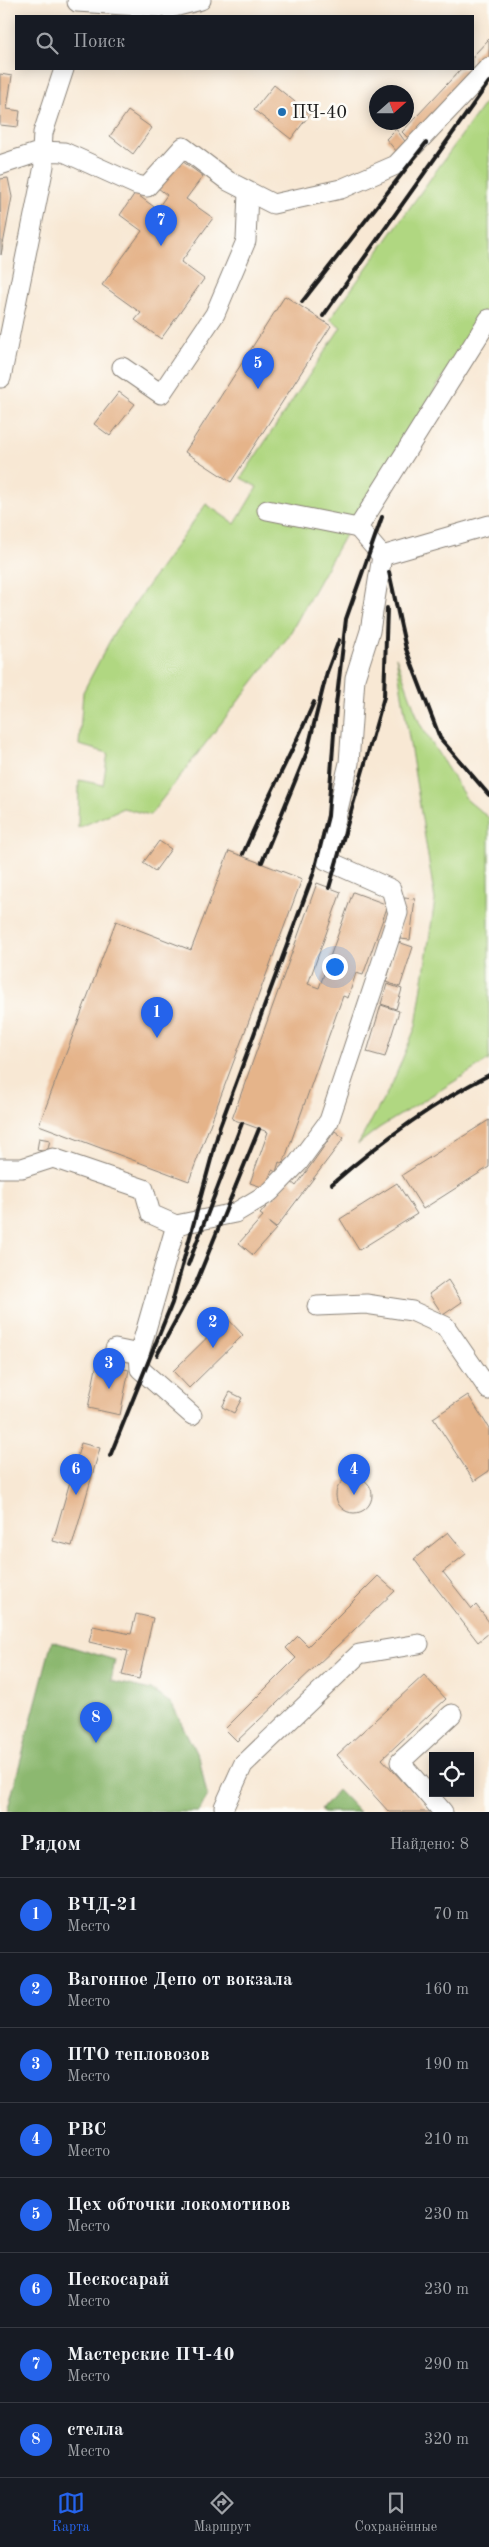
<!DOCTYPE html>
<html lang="ru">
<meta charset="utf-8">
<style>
:root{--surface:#171b24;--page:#20242c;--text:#f1f3f6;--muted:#9ea1a6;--line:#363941;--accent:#2563eb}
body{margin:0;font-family:"Old Standard TT",serif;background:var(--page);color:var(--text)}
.controls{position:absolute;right:15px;bottom:15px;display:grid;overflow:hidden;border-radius:0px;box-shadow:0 2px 12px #0003}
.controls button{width:45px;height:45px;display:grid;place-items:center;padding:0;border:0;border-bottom:1px solid var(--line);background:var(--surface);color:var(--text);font:25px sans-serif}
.compass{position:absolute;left:369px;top:85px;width:45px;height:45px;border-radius:50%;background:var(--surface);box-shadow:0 2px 12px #0003;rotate:69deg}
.you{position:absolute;left:334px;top:966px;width:18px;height:18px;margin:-12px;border:4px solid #fff;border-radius:50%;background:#1a73e8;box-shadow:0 0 0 8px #1a73e833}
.badge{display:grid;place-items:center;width:32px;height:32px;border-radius:50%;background:var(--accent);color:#fff;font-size:16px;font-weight:700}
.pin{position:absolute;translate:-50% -41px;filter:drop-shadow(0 1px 2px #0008)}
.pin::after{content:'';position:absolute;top:26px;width:18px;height:15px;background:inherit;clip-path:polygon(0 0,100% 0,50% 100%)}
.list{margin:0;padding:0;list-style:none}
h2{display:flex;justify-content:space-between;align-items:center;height:65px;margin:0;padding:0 20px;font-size:21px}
h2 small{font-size:16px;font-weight:400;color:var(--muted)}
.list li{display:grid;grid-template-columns:32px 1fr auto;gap:15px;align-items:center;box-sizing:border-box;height:75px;padding:0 20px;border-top:1px solid var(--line)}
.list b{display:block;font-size:19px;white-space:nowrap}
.list p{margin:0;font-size:16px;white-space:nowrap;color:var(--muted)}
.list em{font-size:16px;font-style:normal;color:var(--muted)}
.icon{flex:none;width:28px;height:28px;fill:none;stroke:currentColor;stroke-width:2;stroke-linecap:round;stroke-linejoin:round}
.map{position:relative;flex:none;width:489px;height:1812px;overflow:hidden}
.search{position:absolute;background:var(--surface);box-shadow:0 2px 12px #0003;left:15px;right:15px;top:15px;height:55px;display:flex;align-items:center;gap:12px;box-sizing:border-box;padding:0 18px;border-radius:0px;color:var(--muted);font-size:19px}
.sheet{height:665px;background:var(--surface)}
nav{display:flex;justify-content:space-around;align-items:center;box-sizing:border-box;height:70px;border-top:1px solid var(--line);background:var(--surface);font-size:14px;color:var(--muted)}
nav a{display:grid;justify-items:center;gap:2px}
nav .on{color:var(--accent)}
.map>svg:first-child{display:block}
.green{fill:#b0d781;stroke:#667a4e}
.forest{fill:#8cb86f;stroke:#546a46}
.building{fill:#e5b48a}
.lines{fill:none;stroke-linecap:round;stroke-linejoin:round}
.minor-casing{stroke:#8a8278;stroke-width:21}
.minor{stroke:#fff;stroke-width:19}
.rail{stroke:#1c1c1c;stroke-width:4}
.poi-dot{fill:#1f6fb2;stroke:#fdfcf7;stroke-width:2}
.labels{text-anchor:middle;stroke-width:5;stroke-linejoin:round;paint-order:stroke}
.poi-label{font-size:18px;fill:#1c1c1c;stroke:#fdfcf7;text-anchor:start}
</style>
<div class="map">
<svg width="489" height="1812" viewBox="0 0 489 1812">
<rect width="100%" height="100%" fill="#fdfcf7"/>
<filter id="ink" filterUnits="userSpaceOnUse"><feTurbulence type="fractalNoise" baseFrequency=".02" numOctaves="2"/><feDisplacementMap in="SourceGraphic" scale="10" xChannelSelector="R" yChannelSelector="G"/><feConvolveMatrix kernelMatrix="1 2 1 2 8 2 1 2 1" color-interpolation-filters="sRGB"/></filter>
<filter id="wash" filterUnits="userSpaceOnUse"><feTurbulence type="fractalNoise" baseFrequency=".0096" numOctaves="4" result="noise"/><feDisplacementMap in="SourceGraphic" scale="20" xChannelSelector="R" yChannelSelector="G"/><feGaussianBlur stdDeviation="1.12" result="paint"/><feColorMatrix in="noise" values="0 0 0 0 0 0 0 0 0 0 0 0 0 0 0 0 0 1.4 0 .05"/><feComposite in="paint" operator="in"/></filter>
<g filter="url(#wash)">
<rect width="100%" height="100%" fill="#f8e8d4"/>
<g class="green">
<path d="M 489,97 L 489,304 L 356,515 L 288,637 L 150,815 L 123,808 L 78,828 L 79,780 L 103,785 L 108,753 L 79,745 L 83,692 L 115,631 L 206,504 L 235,524 L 257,487 L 241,478 L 341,327 L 330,319 Z"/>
<path d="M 396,657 L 420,724 L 467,800 L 489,818 L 489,1060 L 379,1128 L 358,1144 L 392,1084 L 416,1026 L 435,900 Z"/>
</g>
<g class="forest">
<path d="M 52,1641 L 115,1660 L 111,1681 L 151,1690 L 172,1704 L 200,1761 L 207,1796 L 199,1812 L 7,1812 Z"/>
<path d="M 338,1790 L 359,1812 L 323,1812 L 321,1810 Z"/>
</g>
<g id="blocks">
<g class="building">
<path d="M 489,39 L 489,61 L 413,143 L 402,132 L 461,69 L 473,69 L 473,56 Z"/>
<path d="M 0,74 L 12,76 L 7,109 L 20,111 L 18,127 L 0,125 Z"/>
<path d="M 274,85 L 310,114 L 291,139 L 254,110 Z"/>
<path d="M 128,111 L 152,128 L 133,154 L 110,136 Z"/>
<path d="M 396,129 L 407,144 L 397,152 L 386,139 Z"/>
<path d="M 179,159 L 203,176 L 186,199 L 213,218 L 181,262 L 204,279 L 161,339 L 135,320 L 141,313 L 102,285 L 142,231 L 120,215 L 135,193 L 157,209 L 167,195 L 158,188 Z"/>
<path d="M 8,178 L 12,197 L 1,255 L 0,179 Z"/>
<path d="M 285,296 L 331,326 L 231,482 L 185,452 Z"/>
<path d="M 119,392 L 135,404 L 110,436 L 94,424 Z"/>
<path d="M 159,841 L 171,849 L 155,871 L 143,863 Z"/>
<path d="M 229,851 L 302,879 L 189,1181 L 39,1125 L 116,921 L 191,950 Z"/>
<path d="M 317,883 L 341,892 L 308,984 L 319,988 L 353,892 L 388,905 L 363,975 L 356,973 L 348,998 L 343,996 L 283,1164 L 279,1162 L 276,1172 L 272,1170 L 265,1188 L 250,1183 L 268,1132 L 232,1119 Z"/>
<path d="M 404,898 L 415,899 L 410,940 L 400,939 Z"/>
<path d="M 398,942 L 413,947 L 400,987 L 386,982 Z"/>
<path d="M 387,984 L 402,989 L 396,1009 L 381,1004 Z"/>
<path d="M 381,1005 L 399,1011 L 385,1057 L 367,1052 Z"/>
<path d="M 489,1120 L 489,1167 L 423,1209 L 402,1175 Z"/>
<path d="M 335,1131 L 344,1138 L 276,1228 L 268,1222 L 276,1229 L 253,1255 L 239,1243 L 263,1216 L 260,1214 L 289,1180 L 296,1186 Z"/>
<path d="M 39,1138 L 50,1140 L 47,1152 L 37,1150 Z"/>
<path d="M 397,1183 L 417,1214 L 359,1250 L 340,1219 Z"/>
<path d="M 448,1280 L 462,1302 L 443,1315 L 429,1294 Z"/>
<path d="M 227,1318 L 243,1335 L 189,1388 L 173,1371 Z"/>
<path d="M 97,1363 L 129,1370 L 120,1415 L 88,1408 Z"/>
<path d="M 230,1392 L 242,1398 L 234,1413 L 222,1407 Z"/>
<path d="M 468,1395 L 489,1428 L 489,1471 L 474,1481 L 433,1418 Z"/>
<path d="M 81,1443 L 100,1448 L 72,1546 L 53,1541 Z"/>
<circle cx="354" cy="1495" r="18"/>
<path d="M 448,1532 L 466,1554 L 443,1572 L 472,1609 L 476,1605 L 489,1622 L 489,1633 L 478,1642 L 414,1559 Z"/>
<path d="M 378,1576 L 395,1591 L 237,1741 L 225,1729 L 296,1658 L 286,1648 L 298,1636 L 308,1646 Z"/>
<path d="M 136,1614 L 153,1618 L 139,1679 L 122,1675 L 128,1651 L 89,1642 L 93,1626 L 131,1634 Z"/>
<path d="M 424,1675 L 446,1699 L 382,1759 L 431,1812 L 389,1812 L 337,1755 Z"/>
</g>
</g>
</g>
<g filter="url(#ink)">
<use href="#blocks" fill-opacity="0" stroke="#8a8278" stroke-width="1"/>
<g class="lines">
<g class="minor-casing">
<g id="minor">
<path d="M 77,2 L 170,8 L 201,0"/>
<path d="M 0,165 L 42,151 L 43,133 L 64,69"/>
<path d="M 122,367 L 161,394 L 215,314 L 246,241 L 248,192"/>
<path d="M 1,378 L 44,166 L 42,151 L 64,152 L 137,185 L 147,187 L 183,147 L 228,181 L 273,204 L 341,189 L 396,165 L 489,67"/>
<path d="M 267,510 L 358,528"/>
<path d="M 382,556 L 489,525"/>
<path d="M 0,1168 L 22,1168 L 53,1158 L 144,1189 L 151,1214 L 176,1225 L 235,1213 L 270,1192 L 298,1163 L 329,1121 L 398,913 L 391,889 L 326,860 L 349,763 L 355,678 L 370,631 L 382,556 L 358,528 L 489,319"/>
<path d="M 317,1306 L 366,1304 L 412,1311 L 445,1326 L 489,1390"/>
<path d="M 115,1349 L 139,1354 L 176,1225"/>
<path d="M 139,1354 L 140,1369 L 192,1415"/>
<path d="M 224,1807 L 243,1765 L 359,1654 L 419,1644"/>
<path d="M 443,1812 L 400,1762 L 452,1714"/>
</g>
</g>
<use href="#minor" class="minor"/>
<g class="rail">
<path d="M 302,302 L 426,143"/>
<path d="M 323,316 L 489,82"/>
<path d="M 389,572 L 406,649 L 440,738 L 489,795"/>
<path d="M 243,854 C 265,802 292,753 314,702"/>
<path d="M 262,862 L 307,752 L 327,672 L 339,640"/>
<path d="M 329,888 L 384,697 L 387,608"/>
<path d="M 332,1184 C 381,1141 431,1104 489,1075"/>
<path d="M 188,1265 L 242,1123"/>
<path d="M 157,1355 L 196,1283 L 259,1129"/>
<path d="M 110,1456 L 172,1303 L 220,1126 L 313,875 L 328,816 L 336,705 L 346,619 L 382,517"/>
</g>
</g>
</g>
<circle class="poi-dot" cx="282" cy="112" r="5"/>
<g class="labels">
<g class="poi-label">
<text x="292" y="118">ПЧ-40</text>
</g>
</g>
</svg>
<div class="controls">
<button><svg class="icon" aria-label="locate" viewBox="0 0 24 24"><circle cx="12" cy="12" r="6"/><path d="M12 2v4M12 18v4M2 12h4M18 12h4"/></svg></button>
</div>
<svg class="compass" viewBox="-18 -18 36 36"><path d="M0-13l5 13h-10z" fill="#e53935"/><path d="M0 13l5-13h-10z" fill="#9ea1a6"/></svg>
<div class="you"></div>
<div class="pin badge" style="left:157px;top:1038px">1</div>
<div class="pin badge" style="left:213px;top:1348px">2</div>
<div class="pin badge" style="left:109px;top:1389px">3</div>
<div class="pin badge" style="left:354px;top:1495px">4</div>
<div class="pin badge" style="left:258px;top:389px">5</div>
<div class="pin badge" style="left:76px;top:1495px">6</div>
<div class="pin badge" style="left:161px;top:246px">7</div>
<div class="pin badge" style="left:96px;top:1743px">8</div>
<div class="search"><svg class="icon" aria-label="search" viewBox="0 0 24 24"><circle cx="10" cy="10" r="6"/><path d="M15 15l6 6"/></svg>Поиск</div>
</div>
<section class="sheet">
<h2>Рядом<small>Найдено: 8</small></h2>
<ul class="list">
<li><span class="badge">1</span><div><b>ВЧД-21</b><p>Место</p></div><em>70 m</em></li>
<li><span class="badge">2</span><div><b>Вагонное Депо от вокзала</b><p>Место</p></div><em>160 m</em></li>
<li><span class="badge">3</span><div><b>ПТО тепловозов</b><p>Место</p></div><em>190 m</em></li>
<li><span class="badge">4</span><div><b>РВС</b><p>Место</p></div><em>210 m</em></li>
<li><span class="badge">5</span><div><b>Цех обточки локомотивов</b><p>Место</p></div><em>230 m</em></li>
<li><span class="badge">6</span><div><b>Пескосарай</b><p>Место</p></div><em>230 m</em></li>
<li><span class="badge">7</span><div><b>Мастерские ПЧ-40</b><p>Место</p></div><em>290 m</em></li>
<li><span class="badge">8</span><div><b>стелла</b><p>Место</p></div><em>320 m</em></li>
</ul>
</section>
<nav>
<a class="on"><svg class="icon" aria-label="map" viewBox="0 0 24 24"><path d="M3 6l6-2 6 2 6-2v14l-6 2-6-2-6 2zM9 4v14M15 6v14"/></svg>Карта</a>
<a><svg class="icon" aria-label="directions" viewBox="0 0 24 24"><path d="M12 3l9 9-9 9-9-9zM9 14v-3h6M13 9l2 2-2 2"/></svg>Маршрут</a>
<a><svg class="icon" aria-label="saved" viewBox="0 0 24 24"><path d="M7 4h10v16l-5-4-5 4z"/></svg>Сохранённые</a>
</nav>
